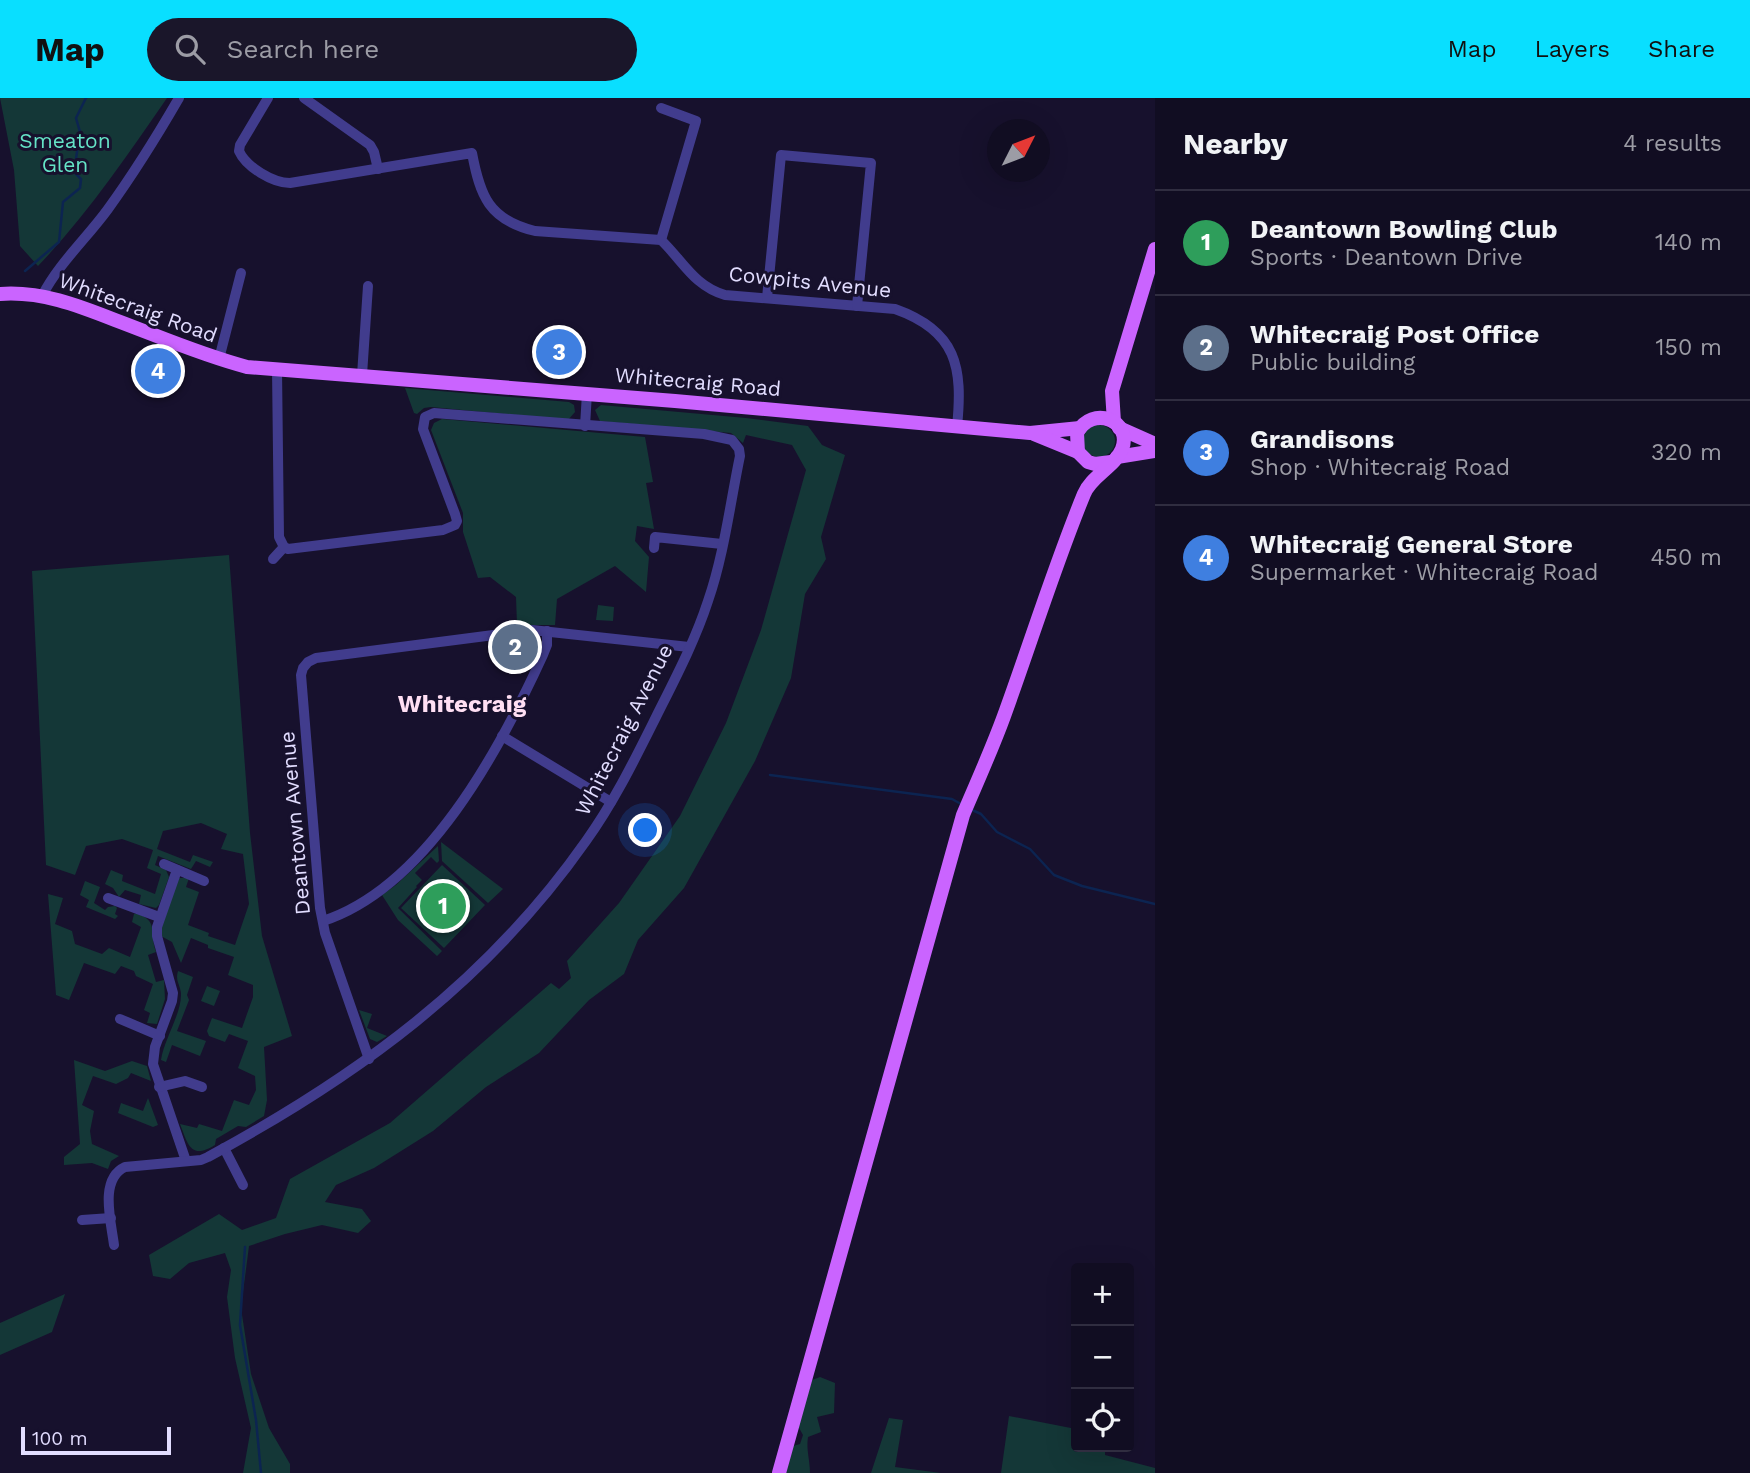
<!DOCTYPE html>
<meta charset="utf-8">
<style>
:root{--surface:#110d22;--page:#1a162a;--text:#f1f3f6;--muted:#9c9ca5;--line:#302d40;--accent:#09dfff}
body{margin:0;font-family:"Work Sans",sans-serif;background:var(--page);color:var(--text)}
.controls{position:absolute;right:21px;bottom:21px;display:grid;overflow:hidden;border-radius:7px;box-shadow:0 7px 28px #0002}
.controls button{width:63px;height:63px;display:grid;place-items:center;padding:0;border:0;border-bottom:2px solid var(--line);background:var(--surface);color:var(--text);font:35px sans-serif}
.compass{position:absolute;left:987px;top:21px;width:63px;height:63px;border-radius:50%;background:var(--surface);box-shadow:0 7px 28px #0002;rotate:48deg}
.scale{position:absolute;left:21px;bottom:18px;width:150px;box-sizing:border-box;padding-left:7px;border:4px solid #e2ddff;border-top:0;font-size:19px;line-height:24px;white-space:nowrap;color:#e2ddff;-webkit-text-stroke:5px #17112d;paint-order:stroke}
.you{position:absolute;left:646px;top:733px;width:24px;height:24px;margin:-18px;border:5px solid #fff;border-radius:50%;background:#1a73e8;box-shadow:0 0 0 10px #1a73e833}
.badge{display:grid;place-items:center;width:46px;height:46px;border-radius:50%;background:var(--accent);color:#fff;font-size:23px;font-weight:700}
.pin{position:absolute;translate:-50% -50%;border:4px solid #fff;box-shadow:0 2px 7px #0006}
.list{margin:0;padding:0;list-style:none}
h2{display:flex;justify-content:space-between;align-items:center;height:91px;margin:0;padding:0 28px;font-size:30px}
h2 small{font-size:23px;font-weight:400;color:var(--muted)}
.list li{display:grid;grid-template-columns:46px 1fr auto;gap:21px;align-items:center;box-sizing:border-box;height:105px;padding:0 28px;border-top:2px solid var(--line)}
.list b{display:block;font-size:26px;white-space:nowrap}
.list p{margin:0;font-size:23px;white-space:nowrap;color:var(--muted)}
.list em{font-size:23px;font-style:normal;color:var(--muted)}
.icon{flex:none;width:38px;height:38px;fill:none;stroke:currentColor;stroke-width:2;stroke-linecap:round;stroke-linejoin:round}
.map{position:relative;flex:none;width:1155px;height:1375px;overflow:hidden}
header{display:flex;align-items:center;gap:42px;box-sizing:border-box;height:98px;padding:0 35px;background:var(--accent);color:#111}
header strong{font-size:33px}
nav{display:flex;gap:38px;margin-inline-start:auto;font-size:24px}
.search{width:490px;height:63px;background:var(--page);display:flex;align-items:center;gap:18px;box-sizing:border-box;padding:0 24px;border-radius:38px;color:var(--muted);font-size:26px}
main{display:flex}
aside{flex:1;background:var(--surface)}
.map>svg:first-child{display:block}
.green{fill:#143737}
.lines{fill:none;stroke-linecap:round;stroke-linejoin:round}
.stream{stroke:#0c2451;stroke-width:2.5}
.minor{stroke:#413c8d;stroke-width:10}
.primary{stroke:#ca64ff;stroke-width:14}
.labels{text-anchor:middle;stroke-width:6;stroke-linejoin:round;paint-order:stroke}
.park-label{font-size:21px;fill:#65e3c7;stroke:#17112d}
.street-label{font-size:21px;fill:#e2ddff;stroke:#17112d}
.quarter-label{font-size:24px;font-weight:bold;fill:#ffdff3;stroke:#17112d}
</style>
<header>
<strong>Map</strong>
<div class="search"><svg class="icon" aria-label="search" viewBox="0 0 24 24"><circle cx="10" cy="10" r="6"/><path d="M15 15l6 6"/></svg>Search here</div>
<nav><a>Map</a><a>Layers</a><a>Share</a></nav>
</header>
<main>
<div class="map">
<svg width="1155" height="1375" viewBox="0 0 1155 1375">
<rect width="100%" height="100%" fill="#17112d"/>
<g class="green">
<path d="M 0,0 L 167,0 C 126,59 87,117 38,168 L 20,148 L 14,72 Z"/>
<path d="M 405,290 L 569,304 L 574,307 L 575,314 L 568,322 L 431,309 L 424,310 L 417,316 L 414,315 Z"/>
<path d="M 601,307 L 746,320 L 808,328 L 822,347 L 845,357 L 821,439 L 826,461 L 805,496 L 791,580 L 755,663 L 684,790 L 638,842 L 624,876 L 589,902 L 539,955 L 486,989 L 433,1033 L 374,1070 L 336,1087 L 325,1104 L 362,1111 L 371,1123 L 358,1135 L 322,1127 L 285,1136 L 249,1148 L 241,1210 L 251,1276 L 269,1330 L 290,1366 L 290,1375 L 243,1375 L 251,1330 L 235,1260 L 227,1199 L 231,1172 L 225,1155 L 189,1165 L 170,1181 L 153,1178 L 149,1157 L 219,1116 L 242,1132 L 276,1120 L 290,1081 L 390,1025 L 551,885 L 559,891 L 571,880 L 567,863 L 619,805 L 680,718 L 726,625 L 761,532 L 806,372 L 792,347 L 746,337 L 743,345 L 731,335 L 600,323 L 595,312 Z"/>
<path d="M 442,321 L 645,339 L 653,384 L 646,385 L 654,431 L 637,428 L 635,443 L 649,459 L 646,494 L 615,468 L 557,501 L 555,527 L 517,527 L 516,499 L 490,479 L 478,480 L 463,434 L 463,415 L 431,332 L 434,325 Z"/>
<circle cx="1099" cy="343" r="16"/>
<path d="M 229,457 L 250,735 L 262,838 L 292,938 L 264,949 L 267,1002 L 264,1018 L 246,1029 L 238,1028 L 216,1041 L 215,1047 C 191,1062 188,1047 180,1026 L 197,1030 L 199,1026 L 222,1033 L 234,1002 L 249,1007 L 256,992 L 255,978 L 238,970 L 248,943 L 229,936 L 225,944 L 209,938 L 207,933 L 212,920 L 242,930 L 253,899 L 253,887 L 228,877 L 234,859 L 208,850 L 208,847 L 191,840 L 181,865 L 172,844 L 161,838 L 161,828 L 179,780 L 189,780 L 186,789 L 199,794 L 188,827 L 209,835 L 208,838 L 235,847 L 249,806 L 243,756 L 221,751 L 227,736 L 201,725 L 163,733 L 157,751 L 190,764 L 193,757 L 213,764 L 210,769 L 196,763 L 191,771 L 158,758 L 155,767 L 166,772 L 169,779 L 159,807 L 156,810 L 139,806 L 141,797 L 125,792 L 119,799 L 113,790 L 105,786 L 111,772 L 123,777 L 122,783 L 155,796 L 161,776 L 147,770 L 153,752 L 122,741 L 86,748 L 75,777 L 46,767 L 32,473 Z"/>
<path d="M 598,507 L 614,509 L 613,523 L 596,522 Z"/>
<path d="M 441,744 L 503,791 L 488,805 L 442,763 Z"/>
<path d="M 438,748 L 439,763 L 437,765 L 431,759 L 415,775 L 422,782 L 416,788 L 417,789 L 398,810 L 442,853 L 437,858 L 398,822 L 382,797 L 396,787 Z"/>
<path d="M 442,767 L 485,807 L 444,850 L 401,810 Z"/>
<path d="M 85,783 L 100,789 L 94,805 L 105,812 L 108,809 L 115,808 L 117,810 L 115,816 L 118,818 L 115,821 L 86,809 L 89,802 L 80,797 Z"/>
<path d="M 48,796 L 63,800 L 55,826 L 72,833 L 75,846 L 102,856 L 109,850 L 130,859 L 141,829 L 132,824 L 134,816 L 137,815 C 159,824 149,833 156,854 L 148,857 L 156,884 L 164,882 L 165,901 L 157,926 L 147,925 L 150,915 L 144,912 L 153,886 L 136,878 L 134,873 L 121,868 L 115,876 L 84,865 L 69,902 L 56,897 Z"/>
<path d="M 178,873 L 193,879 L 187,897 L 189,902 L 177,933 L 206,943 L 200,958 L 172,947 L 166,964 L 161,962 C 164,941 182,915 181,895 C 180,887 175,882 178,873 Z"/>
<path d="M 207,888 L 220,893 L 214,908 L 201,903 Z"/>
<path d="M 359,912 L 372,916 L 367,930 L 387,938 L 377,944 L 370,941 Z"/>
<path d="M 74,962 L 105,973 L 132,963 L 147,968 L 151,983 L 131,975 L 128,980 L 116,986 L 93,978 L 82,1007 L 94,1013 L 90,1033 L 92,1046 L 119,1058 L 111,1063 L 108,1071 L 92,1065 L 64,1067 L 64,1059 L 80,1046 Z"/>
<path d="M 148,1000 L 158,1027 L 153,1029 L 118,1015 L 121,1005 L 143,1013 Z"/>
<path d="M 65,1196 L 52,1234 L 0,1257 L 0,1225 Z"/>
<path d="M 820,1279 L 835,1285 L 834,1315 L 817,1319 L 821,1334 L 808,1339 C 806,1352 810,1362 810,1375 L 785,1375 L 793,1348 L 800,1346 L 803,1337 L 798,1328 L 812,1282 Z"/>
<path d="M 1009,1318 L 1076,1331 L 1076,1349 L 1105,1349 L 1105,1357 L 1155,1370 L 1155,1375 L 1001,1375 Z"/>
<path d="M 889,1320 L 903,1322 L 895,1369 L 941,1375 L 871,1375 Z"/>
</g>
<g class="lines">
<g class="stream">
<path d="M 25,173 L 59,144 L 63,104 L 80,90 L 81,81 L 74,74 L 80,34 L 76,20 L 86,0"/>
<path d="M 770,677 L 952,701 L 961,706"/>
<path d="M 970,711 L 981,716 L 997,734 L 1030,751 L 1054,777 L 1082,788 L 1155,806"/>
<path d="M 245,1149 L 240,1227 L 256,1322 L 261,1375"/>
</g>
<g class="minor">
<path d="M 268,0 L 240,47 L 239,53 C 246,69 273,85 290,85 L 472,55 C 480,98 489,122 535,133 L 661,142 C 683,163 694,188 725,197 L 895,211 C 957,233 963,269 957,329"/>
<path d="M 304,0 L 370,47 L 374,54 L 378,71"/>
<path d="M 661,10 L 696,23 L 661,142"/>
<path d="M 42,198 C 59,165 87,140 108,111 C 134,75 157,38 179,0"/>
<path d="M 767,200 L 781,57 L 871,65 L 857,208"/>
<path d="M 219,261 L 241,175"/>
<path d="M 362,277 L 368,188"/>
<path d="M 585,328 L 587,295"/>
<path d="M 654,450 L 655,439 L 722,446"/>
<path d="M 273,461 L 284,449"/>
<path d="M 502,638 L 611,704"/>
<path d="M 164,766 L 204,783"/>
<path d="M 177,772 L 157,829 L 157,838 L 173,895 L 172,903 L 155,949 L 153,966 L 186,1063"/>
<path d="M 108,800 L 159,819"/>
<path d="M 323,823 C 427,789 500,651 543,557 L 547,547 L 547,533"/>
<path d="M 120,921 L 160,938"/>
<path d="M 369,961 L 325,835 L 320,810 L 301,577 L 303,570 L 308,564 L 316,560 L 532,532 L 689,549"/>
<path d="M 159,989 L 185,983 L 202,989"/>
<path d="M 224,1050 L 243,1087"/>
<path d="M 82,1122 L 111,1120"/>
<path d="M 114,1147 C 111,1123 99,1081 125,1069 L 201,1062 L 208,1059 C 358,978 487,884 586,743 C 614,704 635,661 656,619 C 675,581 695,543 708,503 C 724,457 730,406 740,358 L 739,351 L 732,342 L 704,336 L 434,315 L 425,319 L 423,331 L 455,416 L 457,423 L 455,427 L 443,432 L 288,451 L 284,449 L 279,439 L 277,271"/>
</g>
<g class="primary">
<path d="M 0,196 C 41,193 77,207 115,222 C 158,238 201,257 247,269 L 675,303 L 1030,335 L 1080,330"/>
<path d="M 1114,324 L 1112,293 L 1155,151"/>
<path d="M 1119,330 L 1155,346"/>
<path d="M 1034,336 L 1078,354 L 1088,364 L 1095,366 L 1111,364"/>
<path d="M 1117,359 L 1155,353"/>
<path d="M 779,1375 L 963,717 C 977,684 992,651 1004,618 C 1031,544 1054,469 1084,396 C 1091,378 1115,369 1122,351 C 1133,323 1092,306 1077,335 L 1078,354"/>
</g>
</g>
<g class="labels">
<g class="park-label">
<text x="65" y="50">Smeaton<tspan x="65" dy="24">Glen</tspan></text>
</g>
<g class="street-label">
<text transform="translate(810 184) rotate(6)" y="7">Cowpits Avenue</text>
<text transform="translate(138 210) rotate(20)" y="7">Whitecraig Road</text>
<text transform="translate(698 284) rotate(5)" y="7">Whitecraig Road</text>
<text transform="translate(624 632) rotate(-63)" y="7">Whitecraig Avenue</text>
<text transform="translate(295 725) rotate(-95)" y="7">Deantown Avenue</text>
</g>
<g class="quarter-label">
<text x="462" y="614">Whitecraig</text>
</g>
</g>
</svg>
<div class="controls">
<button>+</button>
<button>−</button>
<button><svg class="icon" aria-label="locate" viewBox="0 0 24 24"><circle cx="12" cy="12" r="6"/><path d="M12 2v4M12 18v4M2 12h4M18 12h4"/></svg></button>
</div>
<svg class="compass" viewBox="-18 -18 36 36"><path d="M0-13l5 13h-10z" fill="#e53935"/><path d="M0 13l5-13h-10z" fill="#9c9ca5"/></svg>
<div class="scale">100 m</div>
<div class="you"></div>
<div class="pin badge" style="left:443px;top:808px;background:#2e9e5b">1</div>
<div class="pin badge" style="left:515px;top:549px;background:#5c6f8a">2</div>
<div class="pin badge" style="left:559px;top:254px;background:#3f7fe0">3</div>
<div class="pin badge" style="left:158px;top:273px;background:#3f7fe0">4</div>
</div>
<aside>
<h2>Nearby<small>4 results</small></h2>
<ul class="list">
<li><span class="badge" style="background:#2e9e5b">1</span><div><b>Deantown Bowling Club</b><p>Sports · Deantown Drive</p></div><em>140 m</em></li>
<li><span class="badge" style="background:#5c6f8a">2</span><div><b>Whitecraig Post Office</b><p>Public building</p></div><em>150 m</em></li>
<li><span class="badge" style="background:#3f7fe0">3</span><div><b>Grandisons</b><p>Shop · Whitecraig Road</p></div><em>320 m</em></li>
<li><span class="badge" style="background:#3f7fe0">4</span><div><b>Whitecraig General Store</b><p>Supermarket · Whitecraig Road</p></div><em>450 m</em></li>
</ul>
</aside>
</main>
